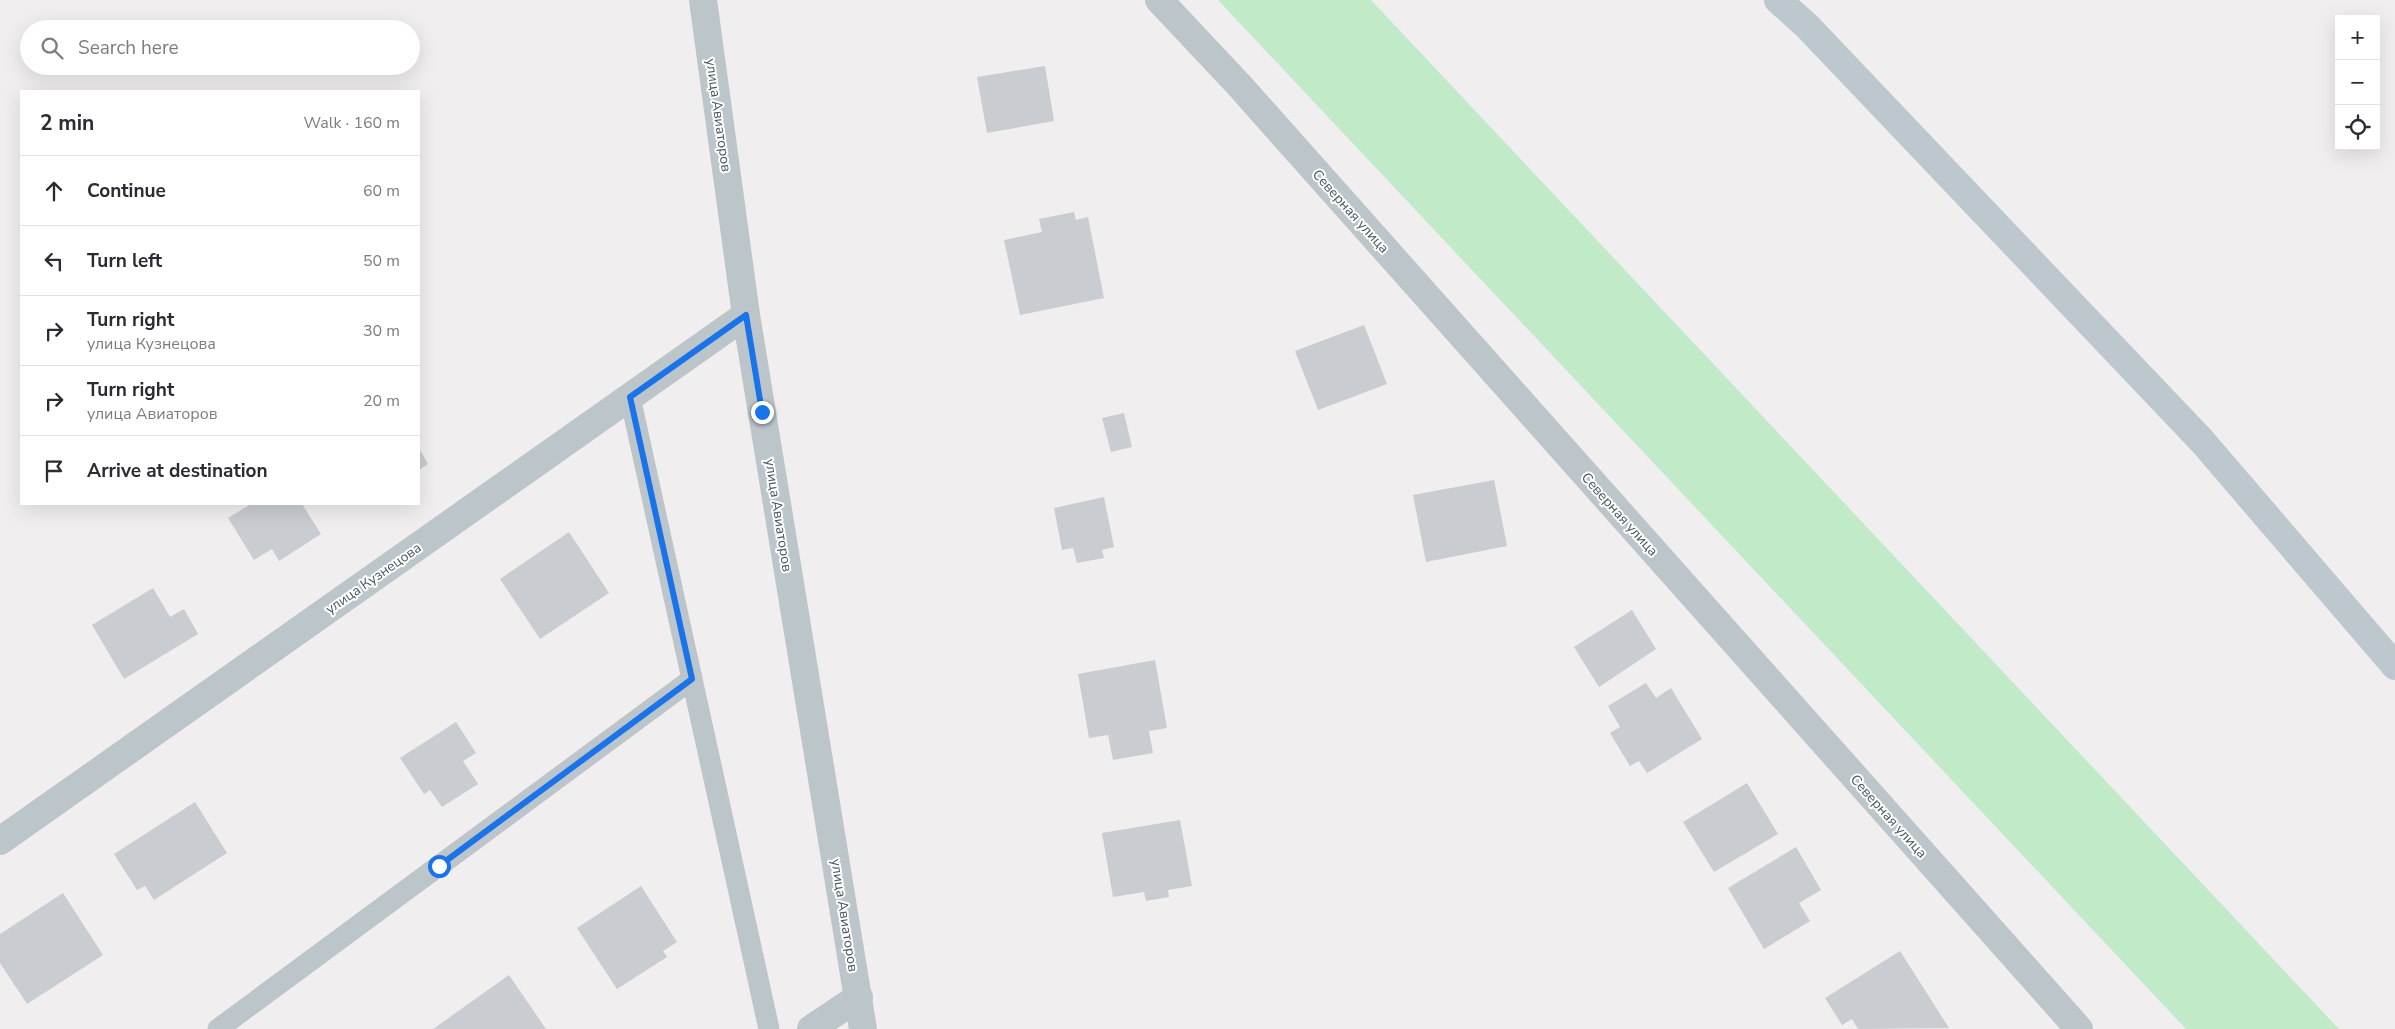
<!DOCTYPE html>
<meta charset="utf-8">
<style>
:root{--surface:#fff;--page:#f2f2f3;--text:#2b2b33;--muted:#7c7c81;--line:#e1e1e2}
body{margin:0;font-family:"Nunito Sans",sans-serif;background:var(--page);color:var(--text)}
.controls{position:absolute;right:15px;top:15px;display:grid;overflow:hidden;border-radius:0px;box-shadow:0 5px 20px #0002}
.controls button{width:45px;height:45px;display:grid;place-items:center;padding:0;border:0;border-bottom:1px solid var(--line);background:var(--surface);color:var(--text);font:25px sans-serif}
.stop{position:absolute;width:15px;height:15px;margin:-11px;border:4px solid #1a73e8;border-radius:50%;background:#fff}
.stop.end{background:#1a73e8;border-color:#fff;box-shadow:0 1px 5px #0008}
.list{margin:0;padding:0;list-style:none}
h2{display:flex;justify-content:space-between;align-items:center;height:65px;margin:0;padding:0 20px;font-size:21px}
h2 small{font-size:16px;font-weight:400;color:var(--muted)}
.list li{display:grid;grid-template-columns:32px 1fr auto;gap:15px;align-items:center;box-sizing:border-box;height:70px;padding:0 20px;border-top:1px solid var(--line)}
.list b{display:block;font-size:19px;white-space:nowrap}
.list p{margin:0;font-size:16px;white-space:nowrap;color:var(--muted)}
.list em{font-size:16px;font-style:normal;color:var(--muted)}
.icon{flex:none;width:28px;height:28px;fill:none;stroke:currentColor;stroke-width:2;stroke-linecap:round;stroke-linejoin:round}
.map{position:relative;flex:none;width:2395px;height:1029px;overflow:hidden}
.search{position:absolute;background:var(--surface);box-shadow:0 5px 20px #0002;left:20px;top:20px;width:400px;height:55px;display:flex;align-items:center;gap:12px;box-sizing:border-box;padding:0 18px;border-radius:28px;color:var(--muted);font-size:19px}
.panel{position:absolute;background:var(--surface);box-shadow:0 5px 20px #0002;left:20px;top:90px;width:400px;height:415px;border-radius:0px}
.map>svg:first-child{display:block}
.green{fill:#c1eac9}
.building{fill:#c9ccd0}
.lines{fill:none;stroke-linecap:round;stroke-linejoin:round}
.service{stroke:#bbc5ca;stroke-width:21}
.minor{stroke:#bbc5ca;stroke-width:28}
.secondary{stroke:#bcc8ce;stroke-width:28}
.route{stroke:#1a73e8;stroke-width:6}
.labels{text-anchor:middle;stroke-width:4;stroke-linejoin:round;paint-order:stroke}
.street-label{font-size:14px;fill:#48555a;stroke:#fff}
</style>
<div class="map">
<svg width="2395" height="1029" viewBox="0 0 2395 1029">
<rect width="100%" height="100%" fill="#f1eeef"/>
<path class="green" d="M 1218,0 L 1371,0 L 2339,1029 L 2186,1029 Z"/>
<g class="building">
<path d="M 1045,66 L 1054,121 L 987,133 L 977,77 Z"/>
<path d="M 1074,212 L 1076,220 L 1088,217 L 1104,298 L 1020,315 L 1004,240 L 1042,232 L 1039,219 Z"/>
<path d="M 1364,325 L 1387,384 L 1318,410 L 1295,351 Z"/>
<path d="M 1124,413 L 1132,447 L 1111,452 L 1102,418 Z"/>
<path d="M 419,448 L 428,464 L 419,470 Z"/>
<path d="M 1494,480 L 1507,546 L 1426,562 L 1413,495 Z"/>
<path d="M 1104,497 L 1114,547 L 1102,550 L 1104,558 L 1077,563 L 1073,548 L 1062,550 L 1054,508 Z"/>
<path d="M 251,504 L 302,504 L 321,534 L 279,561 L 272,549 L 254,560 L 228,518 Z"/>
<path d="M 569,532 L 609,593 L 540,639 L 500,579 Z"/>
<path d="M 153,588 L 170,617 L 184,609 L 198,634 L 124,679 L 92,625 Z"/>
<path d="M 1632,610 L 1656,649 L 1599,687 L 1574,647 Z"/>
<path d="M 1155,660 L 1167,728 L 1149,731 L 1153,753 L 1113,760 L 1108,735 L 1089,738 L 1078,674 Z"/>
<path d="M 1646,683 L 1656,698 L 1671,688 L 1702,739 L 1647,773 L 1639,761 L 1630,766 L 1610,733 L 1620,727 L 1608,706 Z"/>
<path d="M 456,722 L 476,753 L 463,761 L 478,784 L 442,807 L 430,790 L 424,794 L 400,758 Z"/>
<path d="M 1747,783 L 1778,834 L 1714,872 L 1683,822 Z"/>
<path d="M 195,802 L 227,853 L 154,900 L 145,886 L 137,890 L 114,854 Z"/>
<path d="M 1180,820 L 1192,886 L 1168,890 L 1169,897 L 1146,901 L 1144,892 L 1113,897 L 1102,833 Z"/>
<path d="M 1796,847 L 1821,890 L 1799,903 L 1810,921 L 1764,949 L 1728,888 Z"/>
<path d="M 641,886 L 677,942 L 663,951 L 667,957 L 617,989 L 577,928 Z"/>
<path d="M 63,893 L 103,955 L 27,1004 L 0,963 L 0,934 Z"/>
<path d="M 1900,951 L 1949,1028 L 1858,1029 L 1852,1019 L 1842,1025 L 1825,998 Z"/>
<path d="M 509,975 L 546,1029 L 433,1029 Z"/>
</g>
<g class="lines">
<g class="service">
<path d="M 630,397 L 769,1029"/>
<path d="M 218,1029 L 692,679"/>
</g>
<g class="minor">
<path d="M 703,0 L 746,315 L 863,1029"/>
<path d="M 1159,0 L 1239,85 L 2079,1029"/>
<path d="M 0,841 L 746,315"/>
<path d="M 811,1029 L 859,997"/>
</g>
<path class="secondary" d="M 1778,0 L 1807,26 L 2202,441 L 2395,666"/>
</g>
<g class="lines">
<path class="route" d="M 439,866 L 692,679 L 630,397 L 746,315 L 762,412"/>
</g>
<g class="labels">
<g class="street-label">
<text transform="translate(719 115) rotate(82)" y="5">улица Авиаторов</text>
<text transform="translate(1351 211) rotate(48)" y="5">Северная улица</text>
<text transform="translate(1620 514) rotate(48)" y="5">Северная улица</text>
<text transform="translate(779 515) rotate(81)" y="5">улица Авиаторов</text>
<text transform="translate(373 578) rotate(-35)" y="5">улица Кузнецова</text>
<text transform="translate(1889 816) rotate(48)" y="5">Северная улица</text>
<text transform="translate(845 915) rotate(81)" y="5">улица Авиаторов</text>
</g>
</g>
</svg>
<div class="controls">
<button>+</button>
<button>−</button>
<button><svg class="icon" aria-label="locate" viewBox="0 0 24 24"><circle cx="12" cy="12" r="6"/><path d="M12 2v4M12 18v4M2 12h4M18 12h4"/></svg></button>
</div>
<div class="stop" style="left:439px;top:866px"></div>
<div class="stop end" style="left:762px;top:412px"></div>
<div class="search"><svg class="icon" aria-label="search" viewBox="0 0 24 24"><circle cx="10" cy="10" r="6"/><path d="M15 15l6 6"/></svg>Search here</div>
<section class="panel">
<h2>2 min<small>Walk · 160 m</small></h2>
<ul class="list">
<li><svg class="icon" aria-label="ahead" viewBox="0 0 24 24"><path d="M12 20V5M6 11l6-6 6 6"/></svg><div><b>Continue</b></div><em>60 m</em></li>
<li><svg class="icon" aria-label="left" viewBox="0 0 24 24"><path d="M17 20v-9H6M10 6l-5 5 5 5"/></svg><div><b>Turn left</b></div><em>50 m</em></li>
<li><svg class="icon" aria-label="right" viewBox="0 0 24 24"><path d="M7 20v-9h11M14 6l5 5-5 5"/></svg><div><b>Turn right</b><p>улица Кузнецова</p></div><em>30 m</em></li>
<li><svg class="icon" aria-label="right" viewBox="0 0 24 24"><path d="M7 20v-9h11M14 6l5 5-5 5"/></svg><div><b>Turn right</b><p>улица Авиаторов</p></div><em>20 m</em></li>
<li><svg class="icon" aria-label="arrive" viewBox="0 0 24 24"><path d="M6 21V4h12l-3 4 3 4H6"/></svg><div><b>Arrive at destination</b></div></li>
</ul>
</section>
</div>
